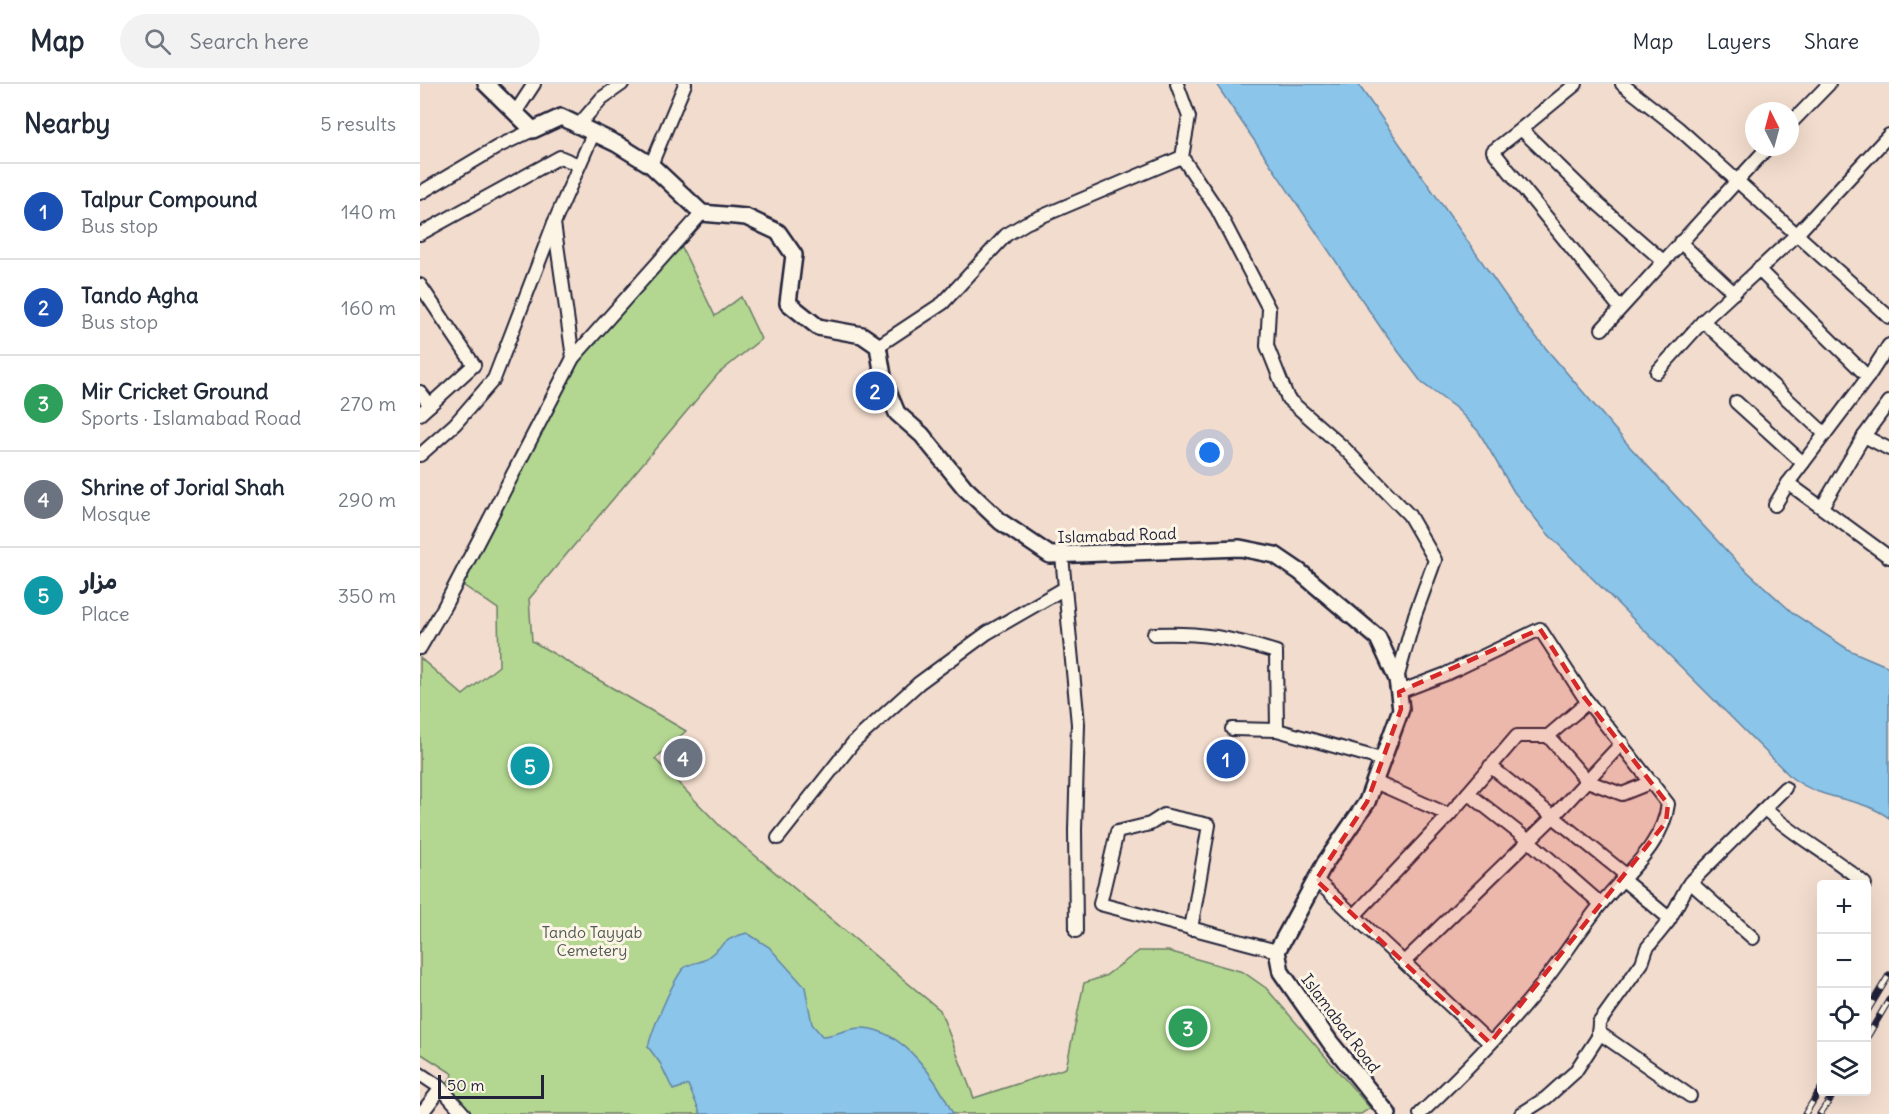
<!DOCTYPE html>
<meta charset="utf-8">
<style>
:root{--surface:#fff;--page:#f2f2f3;--text:#1f2937;--muted:#747a83;--line:#e0e1e3;--accent:#ea580c}
body{margin:0;font-family:Delius,"Playpen Sans Arabic",sans-serif;background:var(--page);color:var(--text)}
.controls{position:absolute;right:18px;bottom:18px;display:grid;overflow:hidden;border-radius:6px;box-shadow:0 6px 24px #0002}
.controls button{width:54px;height:54px;display:grid;place-items:center;padding:0;border:0;border-bottom:2px solid var(--line);background:var(--surface);color:var(--text);font:30px sans-serif}
.compass{position:absolute;left:1325px;top:18px;width:54px;height:54px;border-radius:50%;background:var(--surface);box-shadow:0 6px 24px #0002;rotate:354deg}
.scale{position:absolute;left:18px;bottom:15px;width:106px;box-sizing:border-box;padding-left:6px;border:3px solid #22223b;border-top:0;font-size:16px;line-height:21px;white-space:nowrap;color:#22223b;-webkit-text-stroke:4px #fcf5e5;paint-order:stroke}
.you{position:absolute;left:790px;top:369px;width:21px;height:21px;margin:-15px;border:4px solid #fff;border-radius:50%;background:#1a73e8;box-shadow:0 0 0 9px #1a73e833}
.badge{display:grid;place-items:center;width:39px;height:39px;border-radius:50%;background:var(--accent);color:#fff;font-size:20px;font-weight:700}
.pin{position:absolute;translate:-50% -50%;border:3px solid #fff;box-shadow:0 2px 6px #0006}
.list{margin:0;padding:0;list-style:none}
h2{display:flex;justify-content:space-between;align-items:center;height:78px;margin:0;padding:0 24px;font-size:26px}
h2 small{font-size:20px;font-weight:400;color:var(--muted)}
.list li{display:grid;grid-template-columns:39px 1fr auto;gap:18px;align-items:center;box-sizing:border-box;height:96px;padding:0 24px;border-top:2px solid var(--line)}
.list b{display:block;font-size:22px;white-space:nowrap}
.list p{margin:0;font-size:20px;white-space:nowrap;color:var(--muted)}
.list em{font-size:20px;font-style:normal;color:var(--muted)}
.icon{flex:none;width:33px;height:33px;fill:none;stroke:currentColor;stroke-width:2;stroke-linecap:round;stroke-linejoin:round}
.map{position:relative;flex:none;width:1469px;height:1030px;overflow:hidden}
header{display:flex;align-items:center;gap:36px;box-sizing:border-box;height:84px;padding:0 30px;background:var(--surface);border-bottom:2px solid var(--line)}
header strong{font-size:28px}
nav{display:flex;gap:33px;margin-inline-start:auto;font-size:21px}
.search{width:420px;height:54px;background:var(--page);display:flex;align-items:center;gap:15px;box-sizing:border-box;padding:0 21px;border-radius:33px;color:var(--muted);font-size:22px}
main{display:flex}
aside{flex:1;background:var(--surface)}
.map>svg:first-child{display:block}
.green{fill:#b3d791;stroke:#6a7c66;stroke-width:1.5}
.water{fill:#8bc5ea;stroke:#6184a4;stroke-width:1.5}
.lines{fill:none;stroke-linecap:round;stroke-linejoin:round}
.minor-casing{stroke:#22223b;stroke-width:16}
.tertiary-casing{stroke:#22223b;stroke-width:20}
.minor{stroke:#fcf5e5;stroke-width:12}
.tertiary{stroke:#fcf5e5;stroke-width:15}
.rail-casing{stroke:#22223b;stroke-width:7}
.rail{stroke:#fcf5e5;stroke-width:4.5;stroke-dasharray:14;stroke-linecap:butt}
.marked{fill:#d62828;fill-opacity:0.2;stroke:#d62828;stroke-width:4.5;stroke-dasharray:12 8;stroke-linejoin:round}
.labels{text-anchor:middle;stroke-width:6;stroke-linejoin:round;paint-order:stroke}
.street-label{font-size:16px;fill:#22223b;stroke:#fcf5e5}
.park-label{font-size:16px;fill:#4e5855;stroke:#fcf5e5}
</style>
<header>
<strong>Map</strong>
<div class="search"><svg class="icon" aria-label="search" viewBox="0 0 24 24"><circle cx="10" cy="10" r="6"/><path d="M15 15l6 6"/></svg>Search here</div>
<nav><a>Map</a><a>Layers</a><a>Share</a></nav>
</header>
<main>
<aside>
<h2>Nearby<small>5 results</small></h2>
<ul class="list">
<li><span class="badge" style="background:#1a4fb4">1</span><div><b>Talpur Compound</b><p>Bus stop</p></div><em>140 m</em></li>
<li><span class="badge" style="background:#1a4fb4">2</span><div><b>Tando Agha</b><p>Bus stop</p></div><em>160 m</em></li>
<li><span class="badge" style="background:#2e9e5b">3</span><div><b>Mir Cricket Ground</b><p>Sports · Islamabad Road</p></div><em>270 m</em></li>
<li><span class="badge" style="background:#6b7280">4</span><div><b>Shrine of Jorial Shah</b><p>Mosque</p></div><em>290 m</em></li>
<li><span class="badge" style="background:#0f9aa8">5</span><div><b>مزار</b><p>Place</p></div><em>350 m</em></li>
</ul>
</aside>
<div class="map">
<svg width="1469" height="1030" viewBox="0 0 1469 1030">
<rect width="100%" height="100%" fill="#f2dccd"/>
<filter id="ink" filterUnits="userSpaceOnUse"><feTurbulence type="fractalNoise" baseFrequency=".0167" numOctaves="2"/><feDisplacementMap in="SourceGraphic" scale="12" xChannelSelector="R" yChannelSelector="G"/><feConvolveMatrix kernelMatrix="1 2 1 2 8 2 1 2 1" color-interpolation-filters="sRGB"/></filter>
<g filter="url(#ink)">
<path class="green" d="M 258,156 L 295,232 L 321,213 L 341,255 L 298,290 L 109,515 L 112,557 L 266,647 L 235,675 L 301,743 L 520,926 L 554,1014 L 646,984 L 664,899 L 685,892 L 719,867 L 748,867 L 823,888 L 846,904 L 950,1024 L 941,1030 L 44,1030 L 23,1006 L 33,990 L 0,969 L 0,574 L 43,611 L 79,582 L 78,525 L 37,497 L 153,274 Z"/>
<g class="water">
<path d="M 796,0 L 938,0 L 1106,241 L 1210,363 L 1318,479 L 1374,530 L 1429,566 L 1469,583 L 1469,734 C 1439,712 1405,718 1372,694 L 1127,449 L 1094,408 L 1059,348 L 1037,325 L 1002,299 L 963,247 Z"/>
<path d="M 327,849 L 349,863 L 385,903 L 392,940 L 402,952 C 416,952 428,943 443,944 C 484,946 518,997 533,1030 L 281,1030 L 268,1001 L 253,1006 L 240,979 L 228,963 C 232,946 252,898 263,885 C 270,878 277,880 284,876 C 303,863 302,855 327,849 Z"/>
</g>
<g class="lines">
<g class="minor-casing">
<g id="minor">
<path d="M 1156,0 L 1101,45 L 1179,121 L 1243,177"/>
<path d="M 1202,0 L 1258,44 L 1469,233"/>
<path d="M 95,29 L 114,0"/>
<path d="M 1370,40 L 1409,0"/>
<path d="M 157,43 L 182,14 L 202,0"/>
<path d="M 1101,45 L 1073,67 L 1200,224"/>
<path d="M 762,73 L 797,125 L 849,225 L 847,262 L 868,315 L 924,364 L 989,431 L 1015,476 L 995,531 L 977,595"/>
<path d="M 231,81 L 265,0"/>
<path d="M 0,109 L 79,62 L 113,46"/>
<path d="M 0,150 L 140,73 L 159,81"/>
<path d="M 1260,158 L 1314,209"/>
<path d="M 1338,185 L 1448,293 L 1469,261"/>
<path d="M 0,201 L 54,281 L 0,330"/>
<path d="M 1283,237 L 1405,350"/>
<path d="M 1182,245 L 1348,63"/>
<path d="M 458,262 L 523,219 L 586,151 L 606,139 L 762,73 L 769,33 L 757,0"/>
<path d="M 153,274 L 282,129"/>
<path d="M 1237,288 L 1283,237 L 1377,150 L 1469,51"/>
<path d="M 0,308 L 10,321"/>
<path d="M 1316,318 L 1383,379"/>
<path d="M 1444,352 L 1469,365"/>
<path d="M 0,371 L 35,340 L 74,295 L 134,139 L 173,50"/>
<path d="M 1368,399 L 1469,473"/>
<path d="M 1355,421 L 1368,399 L 1448,293"/>
<path d="M 1402,423 L 1444,352 L 1469,318"/>
<path d="M 642,472 L 658,640 L 655,746 L 656,847"/>
<path d="M 734,550 C 781,548 811,554 856,568 L 857,646"/>
<path d="M 0,564 L 24,523 L 153,274 L 134,139"/>
<path d="M 979,608 L 1026,590 L 1120,545 L 1164,613 L 1248,720 C 1243,761 1206,789 1181,820 C 1156,851 1136,885 1110,915 C 1076,956 1039,993 1000,1030"/>
<path d="M 812,645 L 857,646 L 964,676"/>
<path d="M 1128,652 L 1167,697 L 1202,710 L 1232,698"/>
<path d="M 1070,682 L 1206,791"/>
<path d="M 955,698 L 1029,731"/>
<path d="M 1048,709 L 1109,757 L 1181,820"/>
<path d="M 1345,725 C 1376,754 1414,772 1445,800"/>
<path d="M 358,754 L 433,659 L 499,599 L 567,549 L 645,504"/>
<path d="M 1202,795 L 1250,835"/>
<path d="M 896,796 L 1070,959"/>
<path d="M 1270,798 L 1333,854"/>
<path d="M 935,831 L 1029,731 L 1097,652 L 1128,652 L 1168,618"/>
<path d="M 771,845 L 789,741 L 744,731 L 730,740 L 697,748 L 680,820 L 857,867"/>
<path d="M 984,878 L 1133,733 L 1202,659"/>
<path d="M 1178,948 L 1270,1012"/>
<path d="M 0,990 L 21,1004 L 44,1030"/>
<path d="M 1,1030 L 21,1004"/>
<path d="M 1101,1030 L 1126,1014 L 1155,988 L 1178,953 L 1179,939 L 1222,879 L 1227,864 L 1248,838 L 1268,801 L 1365,704"/>
</g>
</g>
<g class="tertiary-casing">
<path id="tertiary" d="M 66,0 L 113,46 L 141,33 L 197,60 L 231,81 L 282,129 L 326,133 L 358,148 L 374,171 L 368,219 L 398,243 L 442,251 L 458,262 L 464,298 L 477,329 L 502,351 L 545,404 L 581,438 L 630,471 L 820,464 L 855,471 L 880,488 L 958,554 L 977,595 L 981,625 L 947,718 L 905,779 L 857,867 L 861,888 L 910,958 L 968,1030"/>
</g>
<use href="#minor" class="minor"/>
<use href="#tertiary" class="tertiary"/>
<g class="rail-casing">
<g id="rail">
<path d="M 1446,929 L 1469,891"/>
<path d="M 1446,955 L 1469,916"/>
<path d="M 1385,1030 L 1402,1003"/>
<path d="M 1400,1030 L 1415,1008"/>
</g>
</g>
<use href="#rail" class="rail"/>
</g>
</g>
<path class="marked" d="M 1120,545 L 1164,613 L 1248,720 L 1246,738 L 1070,959 L 896,796 L 947,718 L 981,625 L 979,608 Z"/>
<g class="labels">
<g class="street-label">
<text transform="translate(697 451) rotate(-2)" y="6">Islamabad Road</text>
<text transform="translate(921 939) rotate(53)" y="6">Islamabad Road</text>
</g>
<g class="park-label">
<text x="172" y="854">Tando Tayyab<tspan x="172" dy="18">Cemetery</tspan></text>
</g>
</g>
</svg>
<div class="controls">
<button>+</button>
<button>−</button>
<button><svg class="icon" aria-label="locate" viewBox="0 0 24 24"><circle cx="12" cy="12" r="6"/><path d="M12 2v4M12 18v4M2 12h4M18 12h4"/></svg></button>
<button><svg class="icon" aria-label="layers" viewBox="0 0 24 24"><path d="M12 4l9 5-9 5-9-5zM3 14l9 5 9-5"/></svg></button>
</div>
<svg class="compass" viewBox="-18 -18 36 36"><path d="M0-13l5 13h-10z" fill="#e53935"/><path d="M0 13l5-13h-10z" fill="#747a83"/></svg>
<div class="scale">50 m</div>
<div class="you"></div>
<div class="pin badge" style="left:806px;top:675px;background:#1a4fb4">1</div>
<div class="pin badge" style="left:455px;top:307px;background:#1a4fb4">2</div>
<div class="pin badge" style="left:768px;top:944px;background:#2e9e5b">3</div>
<div class="pin badge" style="left:263px;top:674px;background:#6b7280">4</div>
<div class="pin badge" style="left:110px;top:682px;background:#0f9aa8">5</div>
</div>
</main>
